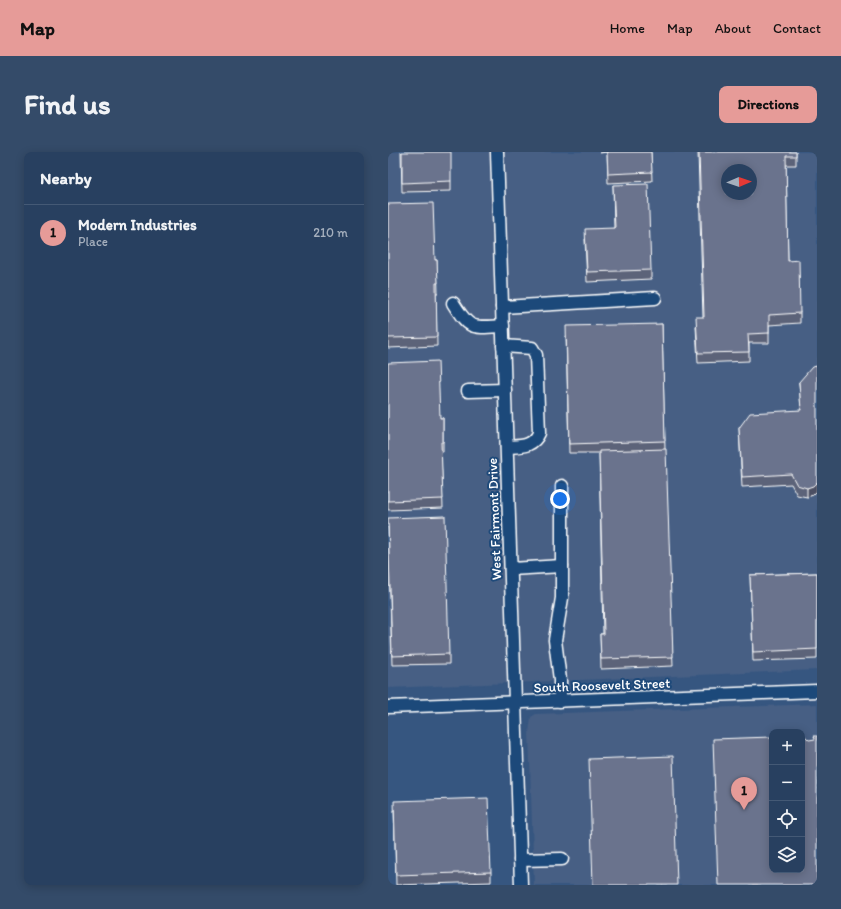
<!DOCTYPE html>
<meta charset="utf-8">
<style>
:root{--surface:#284060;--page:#344b69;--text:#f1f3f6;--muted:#a5afbd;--line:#445975;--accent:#e69b98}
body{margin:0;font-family:Itim,sans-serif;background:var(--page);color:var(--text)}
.controls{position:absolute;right:12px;bottom:12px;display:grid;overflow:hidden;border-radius:8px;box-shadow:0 2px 10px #0003}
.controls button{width:36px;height:36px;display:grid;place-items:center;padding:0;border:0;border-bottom:1px solid var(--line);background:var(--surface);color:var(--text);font:20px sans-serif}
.compass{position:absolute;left:333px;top:12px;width:36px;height:36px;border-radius:50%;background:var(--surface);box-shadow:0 2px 10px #0003;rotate:88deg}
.you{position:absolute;left:172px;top:347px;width:14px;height:14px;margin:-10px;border:3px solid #fff;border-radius:50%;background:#1a73e8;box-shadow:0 0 0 6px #1a73e833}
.badge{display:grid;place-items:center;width:26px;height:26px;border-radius:50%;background:var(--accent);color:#111;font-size:13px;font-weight:700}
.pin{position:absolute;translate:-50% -33px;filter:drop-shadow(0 1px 2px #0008)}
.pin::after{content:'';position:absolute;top:21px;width:14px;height:12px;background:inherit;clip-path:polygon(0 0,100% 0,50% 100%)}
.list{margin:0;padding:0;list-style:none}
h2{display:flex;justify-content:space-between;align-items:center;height:52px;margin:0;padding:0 16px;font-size:17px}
h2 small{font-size:13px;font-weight:400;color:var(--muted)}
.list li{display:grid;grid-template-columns:26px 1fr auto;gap:12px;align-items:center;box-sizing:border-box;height:56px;padding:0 16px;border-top:1px solid var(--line)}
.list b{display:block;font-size:15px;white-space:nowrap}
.list p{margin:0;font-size:13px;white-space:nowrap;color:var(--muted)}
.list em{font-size:13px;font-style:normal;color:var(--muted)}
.icon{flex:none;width:22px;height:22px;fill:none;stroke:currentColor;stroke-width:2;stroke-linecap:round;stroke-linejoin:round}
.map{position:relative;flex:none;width:429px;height:733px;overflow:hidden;border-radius:8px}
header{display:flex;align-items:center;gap:24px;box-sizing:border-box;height:56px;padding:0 20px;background:var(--accent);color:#111}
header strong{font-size:19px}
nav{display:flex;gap:22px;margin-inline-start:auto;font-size:14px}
.intro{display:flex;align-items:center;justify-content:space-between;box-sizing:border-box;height:96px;padding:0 24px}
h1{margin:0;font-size:28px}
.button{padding:10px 18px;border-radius:8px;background:var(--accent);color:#111;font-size:14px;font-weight:700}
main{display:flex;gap:24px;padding:0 24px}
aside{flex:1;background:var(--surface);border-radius:8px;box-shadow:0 2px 10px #0003}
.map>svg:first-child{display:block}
.built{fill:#465f84;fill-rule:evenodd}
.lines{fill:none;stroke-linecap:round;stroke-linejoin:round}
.minor-casing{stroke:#fff;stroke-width:15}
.minor{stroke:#1f4a7a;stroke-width:12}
.wall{fill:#5c6379;stroke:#fff}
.shaded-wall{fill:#4b5063;stroke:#fff}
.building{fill:#6b738d;stroke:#fff;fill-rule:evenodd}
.labels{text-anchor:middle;stroke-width:4;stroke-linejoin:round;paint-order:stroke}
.street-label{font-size:14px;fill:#fff;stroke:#1f4a7a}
</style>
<header>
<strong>Map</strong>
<nav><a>Home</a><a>Map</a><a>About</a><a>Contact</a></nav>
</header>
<div class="intro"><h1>Find us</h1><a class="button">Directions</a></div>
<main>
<aside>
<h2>Nearby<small></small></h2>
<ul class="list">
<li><span class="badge">1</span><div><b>Modern Industries</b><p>Place</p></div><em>210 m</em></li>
</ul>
</aside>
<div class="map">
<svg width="429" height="733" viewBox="0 0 429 733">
<rect width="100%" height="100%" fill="#365680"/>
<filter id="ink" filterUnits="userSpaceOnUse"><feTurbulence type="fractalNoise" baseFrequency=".025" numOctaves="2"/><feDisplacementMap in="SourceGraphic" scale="8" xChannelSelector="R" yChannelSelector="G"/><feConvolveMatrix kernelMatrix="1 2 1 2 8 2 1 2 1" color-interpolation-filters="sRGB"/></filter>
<g filter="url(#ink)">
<g class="built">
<path d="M 0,0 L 429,0 L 429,518 L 0,536 ZM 339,18 L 363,18 L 363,42 L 339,42 Z"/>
<path d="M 429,552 L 429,733 L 146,733 L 141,581 L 143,565 L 148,562 ZM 384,580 L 414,580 L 414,718 L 384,718 Z"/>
</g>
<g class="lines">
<g class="minor-casing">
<g id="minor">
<path d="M 109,0 L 133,733"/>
<path d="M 65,151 C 82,178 83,176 115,174"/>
<path d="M 114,155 L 267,146"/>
<path d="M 115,194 L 144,196 L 148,203 L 151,281 C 145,295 133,294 119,295"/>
<path d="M 80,239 L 117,238"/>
<path d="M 123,417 L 174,414"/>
<path d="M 172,549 L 172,528 L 167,488 L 174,446 L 174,334"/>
<path d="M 0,555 L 429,539"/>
<path d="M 132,708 L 174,707"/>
</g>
</g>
<use href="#minor" class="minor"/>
</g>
<g class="wall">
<path d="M 13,0 L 63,29 L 63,39 L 14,40 Z"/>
<path d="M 212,0 L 263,0 L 264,29 L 220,31 L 219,0 L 212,1 Z"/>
<path d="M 310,0 L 408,0 L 408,13 L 398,13 L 400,109 L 412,161 L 412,171 L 381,173 L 381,191 L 361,191 L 361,209 L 310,211 L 308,174 L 315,165 Z"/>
<path d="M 225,33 L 263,118 L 263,127 L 199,130 L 197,87 L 226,76 Z"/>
<path d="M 0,52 L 47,108 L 49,108 L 50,141 L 48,141 L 49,194 L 0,196 Z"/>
<path d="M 274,172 L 277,297 L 285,514 L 213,517 L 212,482 L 215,482 L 211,301 L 181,301 L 178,184 Z"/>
<path d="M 0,211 L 52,266 L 55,266 L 55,299 L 53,299 L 55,356 L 0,358 Z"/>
<path d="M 411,230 L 425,343 L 419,345 L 409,343 L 403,332 L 354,335 L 351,276 L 413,258 Z"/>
<path d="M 0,375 L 61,502 L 61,512 L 4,513 Z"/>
<path d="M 429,421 L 429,507 L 365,509 L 362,423 Z"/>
<path d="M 6,658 L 103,720 L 103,730 L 8,733 Z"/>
</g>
<path class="shaded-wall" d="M 429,330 L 429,339 L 425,343 L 419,345 L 419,336 Z"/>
<g class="building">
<path d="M 14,0 L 63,0 L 63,29 L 14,31 Z"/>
<path d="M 219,0 L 263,0 L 264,20 L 220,22 Z"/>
<path d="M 311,0 L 408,0 L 408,4 L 398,4 L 400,109 L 411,108 L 412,161 L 381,163 L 381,181 L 360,182 L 361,200 L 310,201 L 308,165 L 316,165 ZM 339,18 L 363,18 L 363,42 L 339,42 Z"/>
<path d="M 260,32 L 263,118 L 199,120 L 197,77 L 227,76 L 225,33 Z"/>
<path d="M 45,51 L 47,108 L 49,108 L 50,131 L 48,131 L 49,185 L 0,186 L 0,52 Z"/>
<path d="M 274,172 L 277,289 L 181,292 L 178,174 Z"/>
<path d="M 50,209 L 52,266 L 55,266 L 55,290 L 53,290 L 55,347 L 0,349 L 0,211 Z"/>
<path d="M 429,214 L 429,330 L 425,334 L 419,336 L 409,333 L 403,322 L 354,325 L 351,276 L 362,261 L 413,258 L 411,230 L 424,215 Z"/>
<path d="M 278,297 L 285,505 L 213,507 L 212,482 L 216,482 L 211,299 Z"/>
<path d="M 57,364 L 61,502 L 4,504 L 0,366 Z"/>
<path d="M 429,421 L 429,497 L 365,500 L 362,423 Z"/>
<path d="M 414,584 L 417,584 L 421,588 L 427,587 L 426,584 L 429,584 L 429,733 L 330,733 L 325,587 L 384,585 L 384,718 L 414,718 Z"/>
<path d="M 285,604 L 289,733 L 205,733 L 201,607 Z"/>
<path d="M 100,646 L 103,720 L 8,723 L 6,649 Z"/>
</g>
</g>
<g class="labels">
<g class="street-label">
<text transform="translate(106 367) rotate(-92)" y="5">West Fairmont Drive</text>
<text transform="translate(214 533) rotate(-2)" y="5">South Roosevelt Street</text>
</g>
</g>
</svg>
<div class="controls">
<button>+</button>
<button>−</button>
<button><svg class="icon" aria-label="locate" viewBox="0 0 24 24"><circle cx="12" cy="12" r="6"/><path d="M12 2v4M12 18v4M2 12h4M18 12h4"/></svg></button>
<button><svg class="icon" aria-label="layers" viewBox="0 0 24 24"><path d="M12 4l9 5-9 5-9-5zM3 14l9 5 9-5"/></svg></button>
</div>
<svg class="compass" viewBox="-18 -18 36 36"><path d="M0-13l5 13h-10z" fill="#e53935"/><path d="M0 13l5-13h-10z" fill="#a5afbd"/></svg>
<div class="you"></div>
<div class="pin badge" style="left:356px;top:658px">1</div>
</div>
</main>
